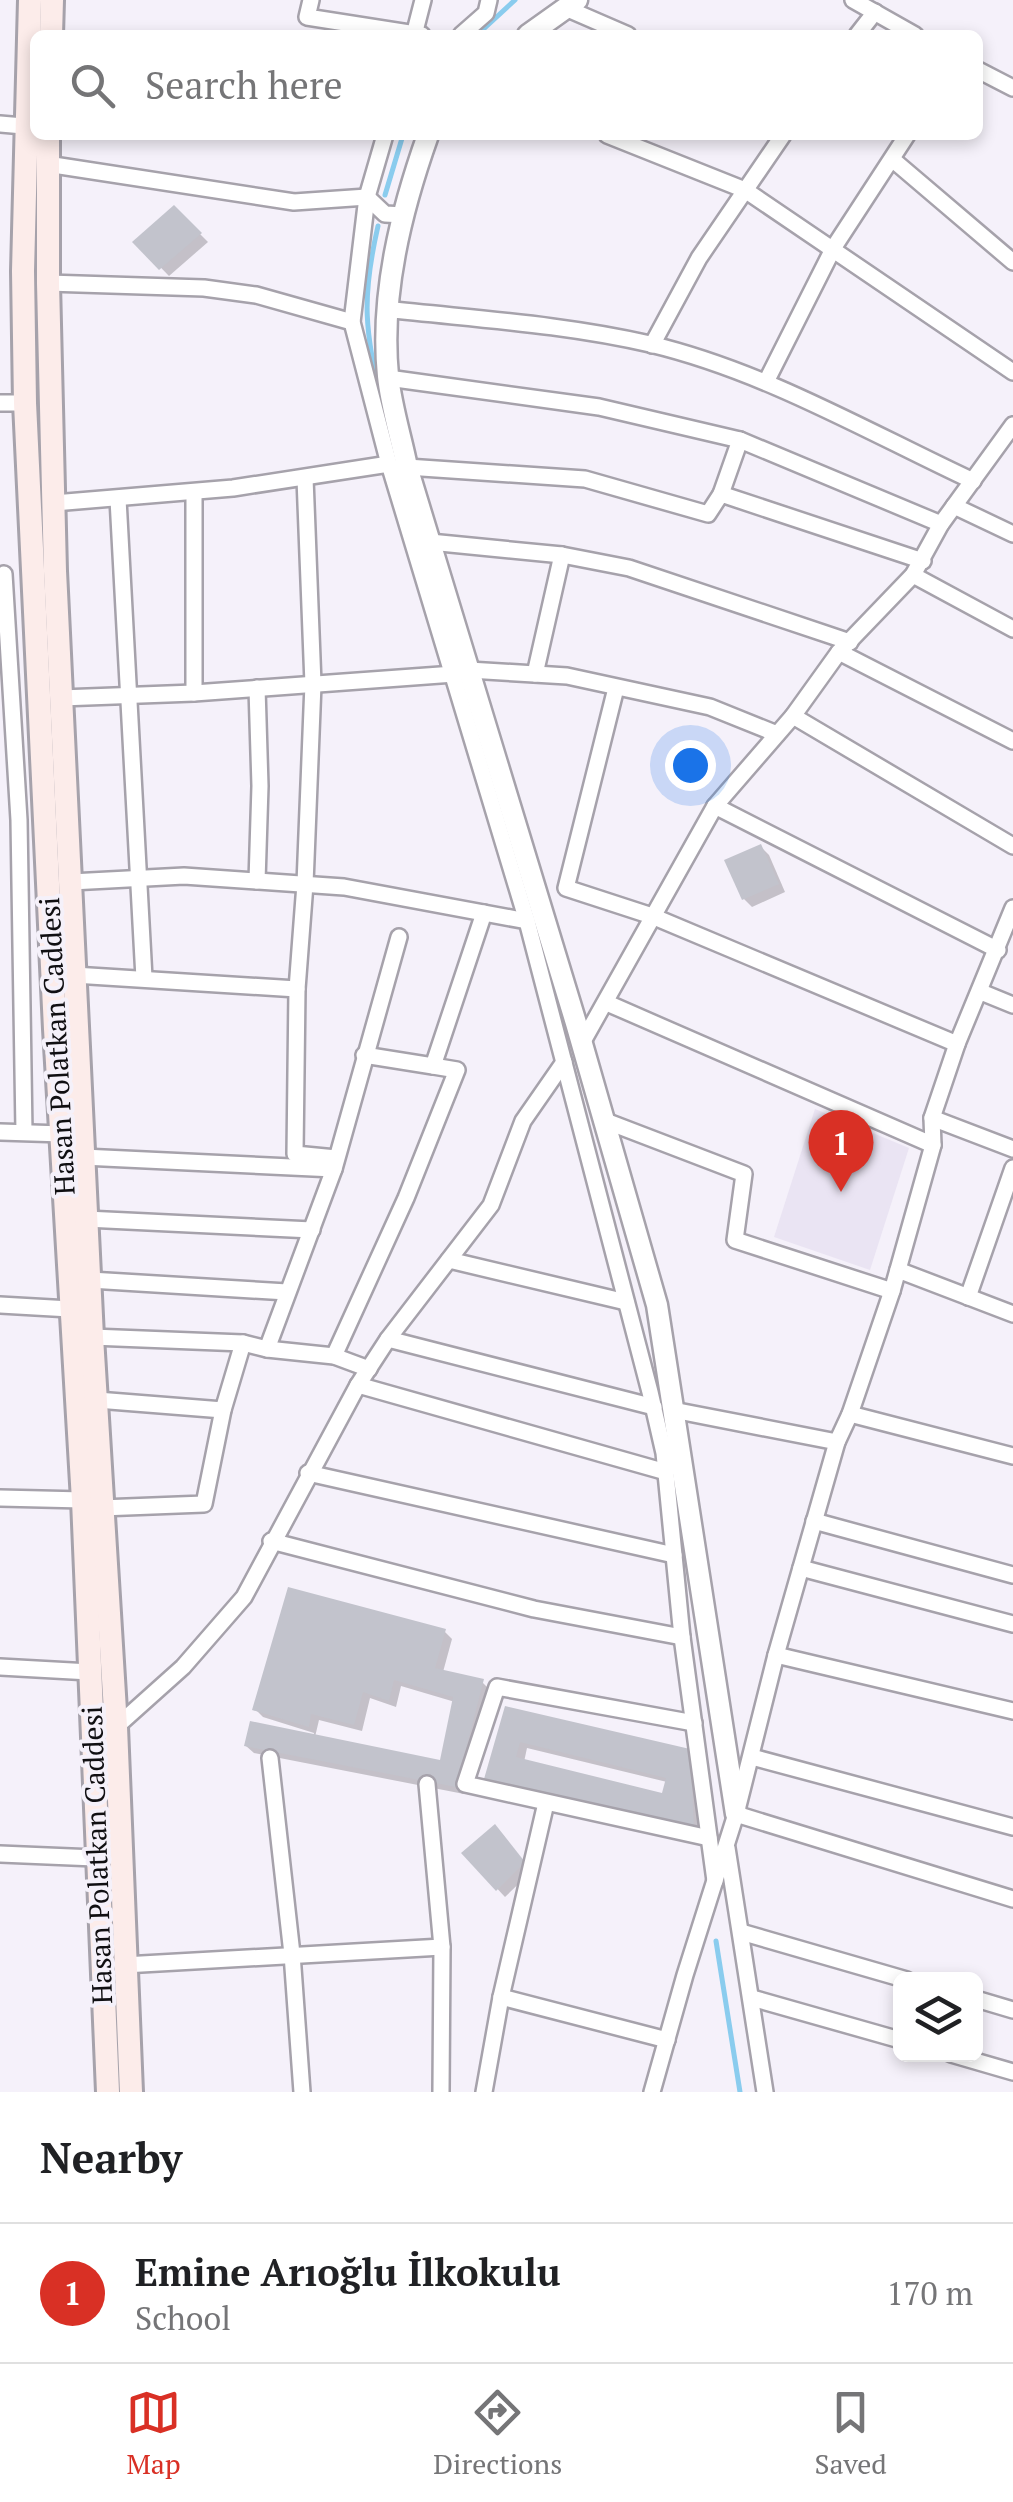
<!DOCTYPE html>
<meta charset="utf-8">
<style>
:root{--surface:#fff;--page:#f6f6f6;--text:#202124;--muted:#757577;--line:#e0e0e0;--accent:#d93025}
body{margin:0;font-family:"PT Serif",serif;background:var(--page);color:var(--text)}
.controls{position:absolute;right:30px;bottom:30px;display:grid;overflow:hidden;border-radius:15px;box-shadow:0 5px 15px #0003}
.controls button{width:90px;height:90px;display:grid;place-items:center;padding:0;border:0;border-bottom:2px solid var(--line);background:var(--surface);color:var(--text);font:50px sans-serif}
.you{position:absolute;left:690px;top:765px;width:35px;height:35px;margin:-25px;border:8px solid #fff;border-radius:50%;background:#1a73e8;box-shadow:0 0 0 15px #1a73e833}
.badge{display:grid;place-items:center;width:65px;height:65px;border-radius:50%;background:var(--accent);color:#fff;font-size:32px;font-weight:700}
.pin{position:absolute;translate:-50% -82px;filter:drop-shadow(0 2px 5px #0008)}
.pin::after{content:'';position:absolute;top:52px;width:35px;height:30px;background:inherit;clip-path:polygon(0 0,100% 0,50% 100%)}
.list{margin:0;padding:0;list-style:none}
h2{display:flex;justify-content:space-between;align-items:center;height:130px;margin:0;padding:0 40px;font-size:42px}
h2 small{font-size:32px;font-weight:400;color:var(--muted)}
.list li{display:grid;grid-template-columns:65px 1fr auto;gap:30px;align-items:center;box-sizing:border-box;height:140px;padding:0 40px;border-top:2px solid var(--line)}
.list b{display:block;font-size:38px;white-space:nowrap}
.list p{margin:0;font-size:32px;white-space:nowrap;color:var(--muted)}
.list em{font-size:32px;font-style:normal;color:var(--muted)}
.icon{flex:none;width:55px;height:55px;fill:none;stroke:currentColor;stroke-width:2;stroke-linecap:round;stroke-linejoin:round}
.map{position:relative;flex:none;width:1013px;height:2092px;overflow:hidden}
.search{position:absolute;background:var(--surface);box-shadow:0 5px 15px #0003;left:30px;right:30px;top:30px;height:110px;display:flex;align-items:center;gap:25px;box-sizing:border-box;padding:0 35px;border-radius:15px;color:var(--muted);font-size:38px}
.sheet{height:270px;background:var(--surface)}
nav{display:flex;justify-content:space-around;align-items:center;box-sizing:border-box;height:140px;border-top:2px solid var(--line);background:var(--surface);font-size:28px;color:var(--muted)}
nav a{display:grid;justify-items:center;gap:5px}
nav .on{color:var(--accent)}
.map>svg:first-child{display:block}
.built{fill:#eae4f3}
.shadow{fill:#0003;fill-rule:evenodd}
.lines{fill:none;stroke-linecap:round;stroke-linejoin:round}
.stream{stroke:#8accee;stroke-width:5}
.building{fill:#c2c3cc;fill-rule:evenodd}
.minor-casing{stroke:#a6a2ab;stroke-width:20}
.tertiary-casing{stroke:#a6a2ab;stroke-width:25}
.secondary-casing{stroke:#a6a2ab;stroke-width:28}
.minor{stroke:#fff;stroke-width:15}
.tertiary{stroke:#fff;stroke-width:20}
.secondary{stroke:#fcecea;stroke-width:22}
.labels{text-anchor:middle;stroke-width:8;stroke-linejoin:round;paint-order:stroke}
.street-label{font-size:28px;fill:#100f12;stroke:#f5f1fa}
</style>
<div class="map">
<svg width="1013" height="2092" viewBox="0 0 1013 2092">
<rect width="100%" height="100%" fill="#f5f1fa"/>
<path class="built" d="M 815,1109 L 909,1148 L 870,1270 L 774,1237 Z"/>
<g class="shadow">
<path d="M 174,208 L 208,242 L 169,276 L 136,242 Z"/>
<path d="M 761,847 L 769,855 L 785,892 L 752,907 L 744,899 Z"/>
<path d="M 444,1631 L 452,1639 L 443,1672 L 482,1682 L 490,1690 L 464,1794 L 254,1753 L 246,1746 L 313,1737 L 314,1733 L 263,1717 L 255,1709 ZM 401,1686 L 455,1702 L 442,1763 L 315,1737 L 319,1720 L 362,1731 L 370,1698 L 396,1707 Z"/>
<path d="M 507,1708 L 689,1751 L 697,1760 L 701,1834 L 495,1786 L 487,1778 ZM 527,1748 L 667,1782 L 664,1796 L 524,1762 Z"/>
<path d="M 503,1835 L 531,1872 L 505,1897 L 464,1853 Z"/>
</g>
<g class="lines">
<g class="stream">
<path d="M 477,35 L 515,0"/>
<path d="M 385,195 L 403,135"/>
<path d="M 378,226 C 361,300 365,330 382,404"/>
<path d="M 716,1941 L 740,2092"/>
</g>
</g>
<g class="building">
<path d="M 174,205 L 202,233 L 159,270 L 132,242 Z"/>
<path d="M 761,844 L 779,884 L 742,900 L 724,860 Z"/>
<path d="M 288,1587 L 446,1629 L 435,1668 L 484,1679 L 456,1787 L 244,1746 L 250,1721 L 440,1760 L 453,1697 L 394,1680 L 389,1701 L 363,1692 L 354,1725 L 311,1714 L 309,1727 L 252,1710 Z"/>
<path d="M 505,1706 L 690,1749 L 694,1828 L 484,1779 ZM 520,1742 L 666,1778 L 662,1793 L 516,1757 Z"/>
<path d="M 495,1824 L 525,1862 L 496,1891 L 461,1853 Z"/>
</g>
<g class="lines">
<g class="minor-casing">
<g id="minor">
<path d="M 311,0 L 307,17 L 422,35"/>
<path d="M 853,0 L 915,35"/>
<path d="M 568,9 L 628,35"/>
<path d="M 414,35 L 423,0"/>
<path d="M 461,35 L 486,13 L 489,0"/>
<path d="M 857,35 L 875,12"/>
<path d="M 978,70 L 1013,88"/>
<path d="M 0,124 L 35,127"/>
<path d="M 385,135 L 367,197 L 352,322 L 389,464 L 527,921 L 650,1392 L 664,1453 L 682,1637 L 715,1881"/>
<path d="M 607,135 L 745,190 L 1013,372"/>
<path d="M 892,159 L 1013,262"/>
<path d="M 47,164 L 294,202 L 367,197 L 385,214 L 404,215"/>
<path d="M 48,283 L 204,288 L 256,295 L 352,322"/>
<path d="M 386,309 C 474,319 564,324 650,344 C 764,371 868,432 973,481"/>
<path d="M 652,345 L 699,258 L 783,135"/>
<path d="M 388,378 L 599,407 L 740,440 L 941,524"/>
<path d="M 766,382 L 834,247 L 907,135"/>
<path d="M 0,403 L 25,403"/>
<path d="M 407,467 L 585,479 L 708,514 L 721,494 L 923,561"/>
<path d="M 305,478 L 313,684 L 305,884 L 297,989 L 295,1154 L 336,1158"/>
<path d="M 194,492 L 194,693"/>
<path d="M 721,494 L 740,440"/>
<path d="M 118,499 L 144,978"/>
<path d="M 54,503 L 233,488 L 389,464"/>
<path d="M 954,506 L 1013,534"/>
<path d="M 430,542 L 562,555 L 629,568 L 850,642"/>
<path d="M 4,574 L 19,820 L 24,1132"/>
<path d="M 913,575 L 1013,629"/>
<path d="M 839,652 L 1013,741"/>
<path d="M 469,670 L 567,676 L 710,707 L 777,734"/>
<path d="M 535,674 L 562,555"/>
<path d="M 257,688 L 260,786 L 257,881"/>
<path d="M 616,688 L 566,888 L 652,916 L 957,1044"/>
<path d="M 61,698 L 194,693 L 454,674"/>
<path d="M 793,716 L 1013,846"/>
<path d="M 715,806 L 998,950"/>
<path d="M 71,882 L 184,876 L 344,887 L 527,921"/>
<path d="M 74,975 L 297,989"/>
<path d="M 981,992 L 1013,1005"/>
<path d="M 607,1003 L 933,1145"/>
<path d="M 582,1043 L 715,806 L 793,716 L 839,652 L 913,575 L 941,524 L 1013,425"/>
<path d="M 364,1055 L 433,1066 L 484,913"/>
<path d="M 932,1118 L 1013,1149"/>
<path d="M 603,1120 L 744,1174 L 735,1240 L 892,1291"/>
<path d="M 0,1132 L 63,1134"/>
<path d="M 83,1157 L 334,1169"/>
<path d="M 86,1219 L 312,1230"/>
<path d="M 449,1260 L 626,1302"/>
<path d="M 898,1270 L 1013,1314"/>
<path d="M 90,1280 L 287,1292"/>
<path d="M 968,1297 L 1013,1168"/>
<path d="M 0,1305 L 70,1309"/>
<path d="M 92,1337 L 243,1343 L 267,1349 L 334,1356 L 369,1369"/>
<path d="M 388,1339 L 654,1407"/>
<path d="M 267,1349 L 334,1169 L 399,937"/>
<path d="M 334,1356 L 406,1198 L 457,1070 L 433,1066"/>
<path d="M 358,1385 L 666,1472"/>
<path d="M 97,1400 L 223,1410"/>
<path d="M 673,1410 L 837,1442"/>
<path d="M 850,1414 L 1013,1456"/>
<path d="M 308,1473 L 674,1555"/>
<path d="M 0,1498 L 83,1500"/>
<path d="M 101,1508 L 204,1504 L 223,1410 L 243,1343"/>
<path d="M 814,1521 L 1013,1575"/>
<path d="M 271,1541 L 534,1609 L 682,1637"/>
<path d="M 801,1568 L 1013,1624"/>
<path d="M 776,1655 L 1013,1711"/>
<path d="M 0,1667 L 90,1672"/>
<path d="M 694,1723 L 497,1687 L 465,1784 L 709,1838"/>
<path d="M 116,1727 L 183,1667 L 244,1597 L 358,1385 L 388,1339 L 491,1205 L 523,1121 L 564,1062"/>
<path d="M 752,1757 L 1013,1827"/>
<path d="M 270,1758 L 292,1954 L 302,2092"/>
<path d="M 427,1784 L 442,1947 L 441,2092"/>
<path d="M 736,1814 L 1013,1899"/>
<path d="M 727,1848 L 765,2092"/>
<path d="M 0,1854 L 95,1858"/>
<path d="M 741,1932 L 907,1980"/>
<path d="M 124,1965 L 442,1947"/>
<path d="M 501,1997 L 667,2040"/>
<path d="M 752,1998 L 900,2040"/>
<path d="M 976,1999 L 1013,2010"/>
<path d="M 951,2054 L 1013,2072"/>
<path d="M 484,2092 L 501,1997 L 546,1803"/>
<path d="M 652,2092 L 685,1975 L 736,1814 L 776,1655 L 837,1442 L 850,1414 L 892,1291 L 933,1145 L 932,1118 L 957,1044 L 1013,908"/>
</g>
</g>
<g class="tertiary-casing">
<g id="tertiary">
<path d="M 528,35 L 577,0"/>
<path d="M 428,135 C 401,211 380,295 388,376 C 391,406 401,437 407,467 L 576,1023 L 657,1305 L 736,1814"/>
</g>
</g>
<g class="secondary-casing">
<g id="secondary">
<path d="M 30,0 L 23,271 L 25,403 L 55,1029 L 83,1500 L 108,2092"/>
<path d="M 51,35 L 52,0"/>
<path d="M 48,135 L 48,283 L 55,571 L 92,1337 L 116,1727 L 131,2092"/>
</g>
</g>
<use href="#minor" class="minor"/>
<use href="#tertiary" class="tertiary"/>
<use href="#secondary" class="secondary"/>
</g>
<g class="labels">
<g class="street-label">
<text transform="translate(57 1046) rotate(-93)" y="10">Hasan Polatkan Caddesi</text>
<text transform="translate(97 1855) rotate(-92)" y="10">Hasan Polatkan Caddesi</text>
</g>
</g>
</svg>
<div class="controls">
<button><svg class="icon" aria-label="layers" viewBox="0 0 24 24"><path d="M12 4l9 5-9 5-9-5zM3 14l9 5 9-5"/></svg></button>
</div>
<div class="you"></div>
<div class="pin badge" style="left:841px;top:1192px">1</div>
<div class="search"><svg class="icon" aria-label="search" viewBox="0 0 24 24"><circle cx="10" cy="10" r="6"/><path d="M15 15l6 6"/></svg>Search here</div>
</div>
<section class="sheet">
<h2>Nearby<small></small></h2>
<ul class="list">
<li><span class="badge">1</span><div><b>Emine Arıoğlu İlkokulu</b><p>School</p></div><em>170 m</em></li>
</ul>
</section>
<nav>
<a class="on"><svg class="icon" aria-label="map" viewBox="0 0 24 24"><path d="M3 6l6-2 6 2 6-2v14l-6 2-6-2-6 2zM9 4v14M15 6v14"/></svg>Map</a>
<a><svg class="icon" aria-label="directions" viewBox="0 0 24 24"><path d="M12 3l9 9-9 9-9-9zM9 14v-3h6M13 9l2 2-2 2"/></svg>Directions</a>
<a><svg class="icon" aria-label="saved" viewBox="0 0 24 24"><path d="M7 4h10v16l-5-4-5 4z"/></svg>Saved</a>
</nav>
